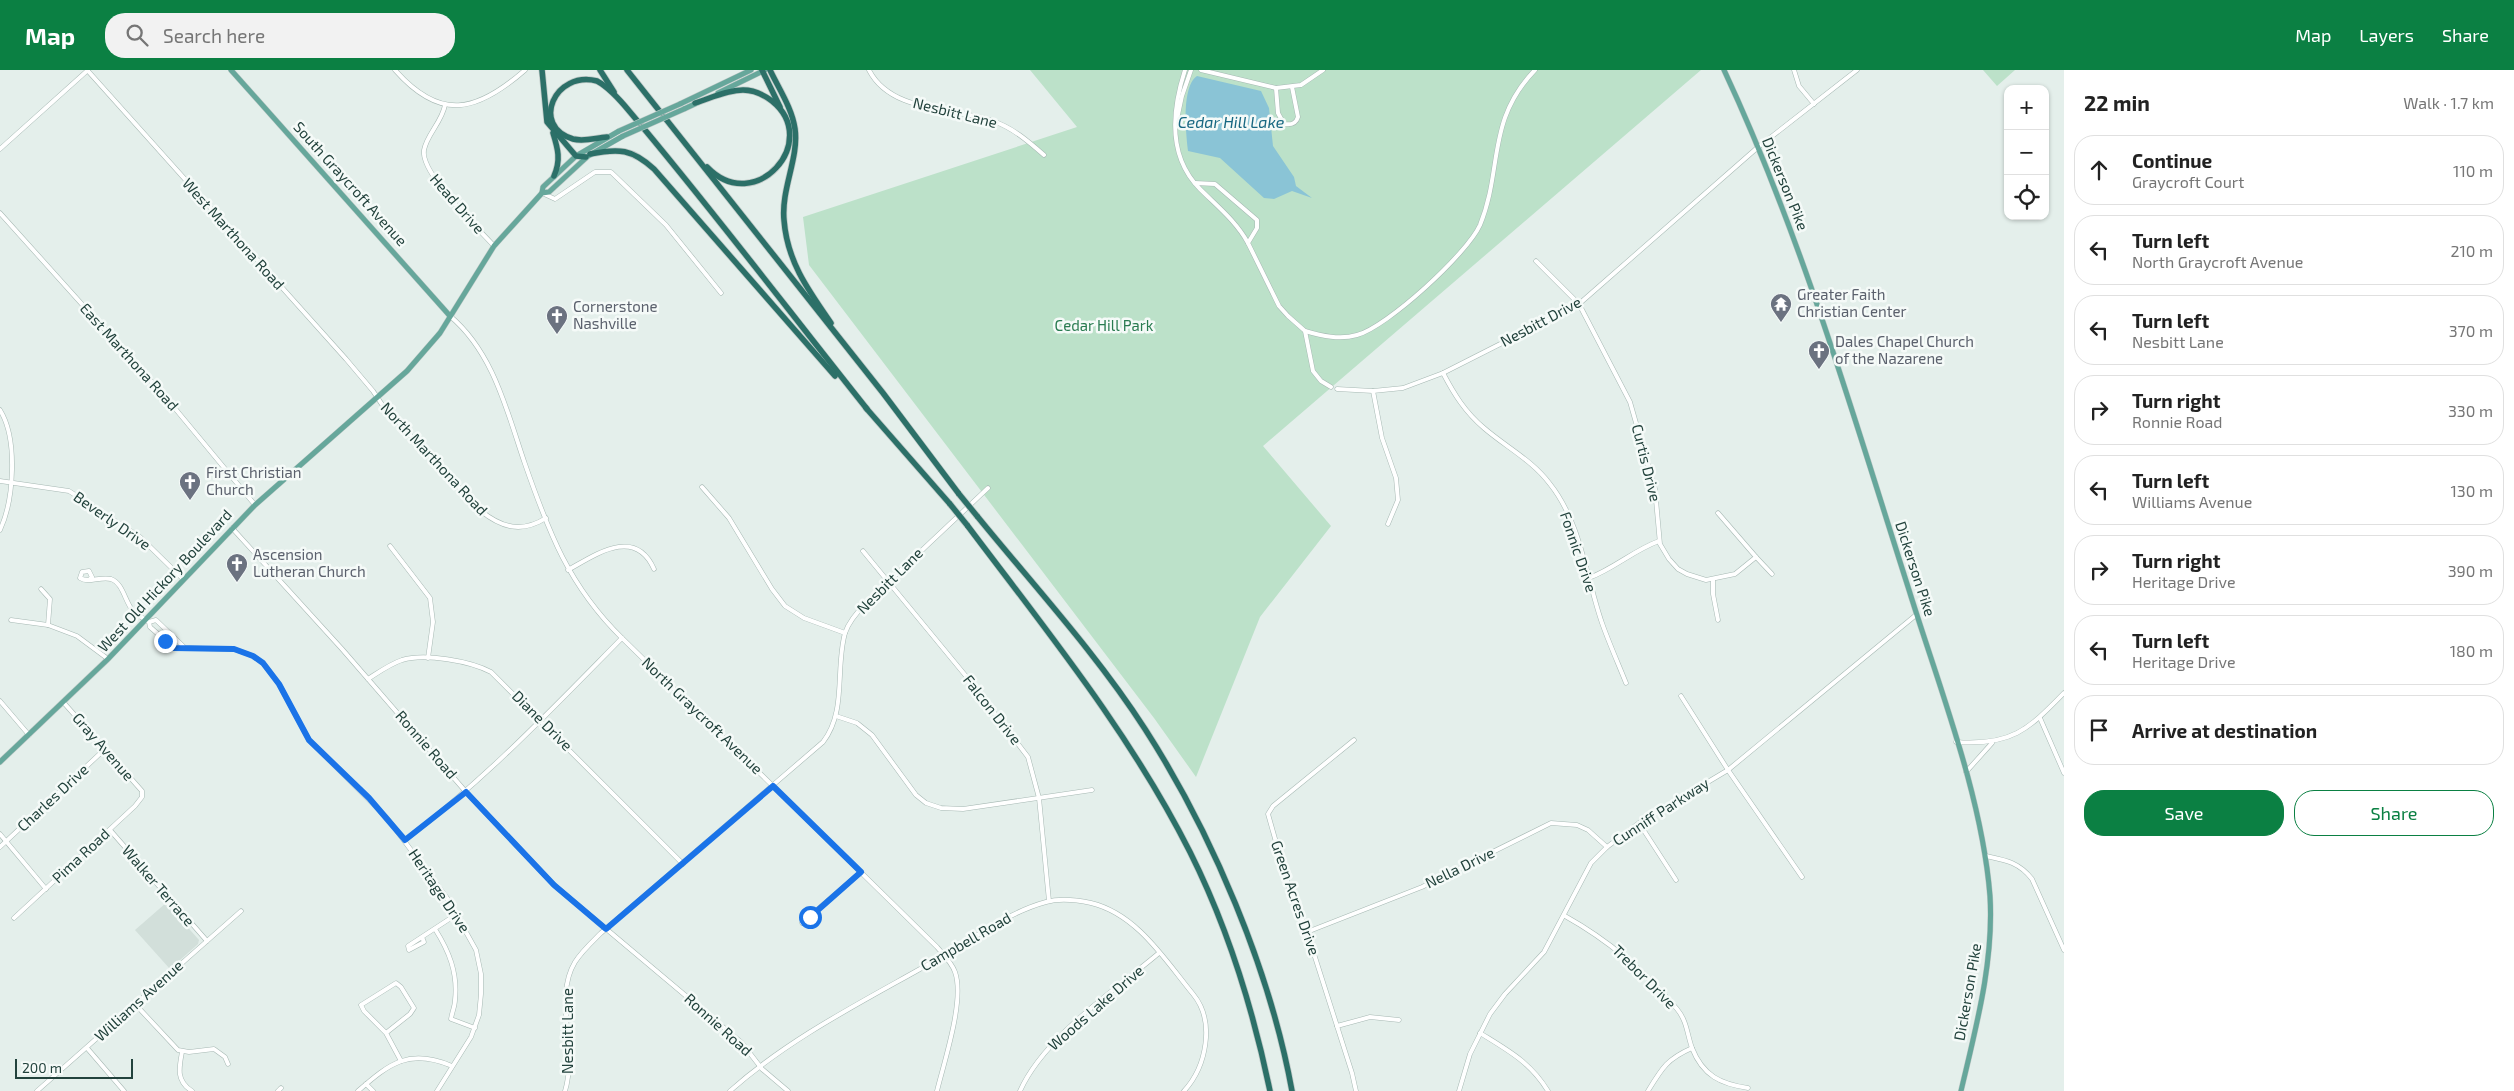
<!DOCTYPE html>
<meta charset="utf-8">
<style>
:root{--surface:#fff;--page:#f2f2f2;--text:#222;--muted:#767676;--line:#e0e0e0;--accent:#0b8043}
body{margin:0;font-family:"Exo 2",sans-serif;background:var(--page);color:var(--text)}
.controls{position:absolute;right:15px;top:15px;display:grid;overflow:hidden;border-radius:10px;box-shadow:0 1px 4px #0004}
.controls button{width:45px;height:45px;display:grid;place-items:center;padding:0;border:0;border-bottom:1px solid var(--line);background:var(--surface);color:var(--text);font:25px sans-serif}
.scale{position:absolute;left:15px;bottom:12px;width:118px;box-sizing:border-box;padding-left:5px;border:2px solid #22423c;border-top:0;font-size:14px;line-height:18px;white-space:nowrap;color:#22423c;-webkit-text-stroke:4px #f5faf8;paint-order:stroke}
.stop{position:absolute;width:15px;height:15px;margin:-11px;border:4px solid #1a73e8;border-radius:50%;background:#fff}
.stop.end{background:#1a73e8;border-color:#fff;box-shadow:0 1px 5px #0008}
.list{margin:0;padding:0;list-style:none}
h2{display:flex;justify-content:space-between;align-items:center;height:65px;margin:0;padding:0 20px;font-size:21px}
h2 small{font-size:16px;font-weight:400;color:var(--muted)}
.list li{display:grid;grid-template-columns:32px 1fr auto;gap:15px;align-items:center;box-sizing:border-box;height:70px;margin:0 10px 10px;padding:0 10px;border:1px solid var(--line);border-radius:20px}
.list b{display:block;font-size:19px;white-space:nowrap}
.list p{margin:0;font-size:16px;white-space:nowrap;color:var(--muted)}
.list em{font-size:16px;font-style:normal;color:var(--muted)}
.actions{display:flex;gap:10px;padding:15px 20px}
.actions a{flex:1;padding:11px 0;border:1px solid var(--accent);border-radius:20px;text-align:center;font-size:18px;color:var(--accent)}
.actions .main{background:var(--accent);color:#fff}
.icon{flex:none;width:28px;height:28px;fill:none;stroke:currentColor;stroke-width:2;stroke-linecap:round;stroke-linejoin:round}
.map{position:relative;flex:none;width:2064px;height:1021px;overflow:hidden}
header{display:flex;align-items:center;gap:30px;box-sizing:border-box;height:70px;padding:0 25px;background:var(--accent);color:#fff}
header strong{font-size:24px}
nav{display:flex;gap:28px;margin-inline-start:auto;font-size:18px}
.search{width:350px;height:45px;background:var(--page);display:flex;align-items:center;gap:12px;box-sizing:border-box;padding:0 18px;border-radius:20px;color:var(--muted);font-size:19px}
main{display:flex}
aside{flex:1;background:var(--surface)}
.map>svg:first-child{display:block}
.built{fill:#d2dfda}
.green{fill:#bce1c9}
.water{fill:#8ac4d6}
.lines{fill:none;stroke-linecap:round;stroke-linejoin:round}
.minor-casing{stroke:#a6b8b3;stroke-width:5}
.major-casing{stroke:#c1cac8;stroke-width:6}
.highway-casing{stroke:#c1cac8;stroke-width:7}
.minor{stroke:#fff;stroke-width:4}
.major{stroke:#66a79b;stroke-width:5}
.highway{stroke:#2c7068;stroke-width:5.5}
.major-bridge-casing{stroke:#c1cac8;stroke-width:6;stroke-linecap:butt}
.highway-bridge-casing{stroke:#c1cac8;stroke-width:7;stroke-linecap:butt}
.major-bridge{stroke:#66a79b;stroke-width:5}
.highway-bridge{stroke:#2c7068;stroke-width:5.5}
.route{stroke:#1a73e8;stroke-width:6}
.labels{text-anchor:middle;stroke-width:5;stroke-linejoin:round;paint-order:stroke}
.street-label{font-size:15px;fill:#22423c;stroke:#f5faf8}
.worship-label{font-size:15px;fill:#5b616d;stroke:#f5faf8;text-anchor:start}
.park-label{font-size:15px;fill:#297b50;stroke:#f5faf8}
.water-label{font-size:16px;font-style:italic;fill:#186882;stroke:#f5faf8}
</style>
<header>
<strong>Map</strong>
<div class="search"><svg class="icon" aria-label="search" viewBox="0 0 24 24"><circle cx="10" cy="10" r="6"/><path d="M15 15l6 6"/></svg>Search here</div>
<nav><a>Map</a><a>Layers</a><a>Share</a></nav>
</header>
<main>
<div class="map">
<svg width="2064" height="1021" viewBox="0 0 2064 1021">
<rect width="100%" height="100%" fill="#e4efeb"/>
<path class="built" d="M 166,833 L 199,870 L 198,874 L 170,899 L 135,860 Z"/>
<g class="green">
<path d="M 1030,0 L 1701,0 L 1263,376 L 1331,456 L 1260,547 L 1196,707 L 1154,648 L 809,195 L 803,147 L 1077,57 Z"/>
<path d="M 1983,0 L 2015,0 L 1997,16 Z"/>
</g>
<path class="water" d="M 1197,6 L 1261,21 L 1269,38 L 1273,76 L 1294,107 L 1296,116 L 1312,128 L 1292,121 L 1274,129 L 1264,128 L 1220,88 L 1188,81 C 1186,65 1181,17 1197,6 Z"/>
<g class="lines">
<g class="minor-casing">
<g id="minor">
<path d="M 395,0 C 440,51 476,43 525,0"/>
<path d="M 869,0 C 891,43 953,37 993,51 C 1013,58 1028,71 1044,85"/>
<path d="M 1185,0 C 1172,40 1167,86 1200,119 C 1217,136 1236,151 1248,173"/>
<path d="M 1201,0 L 1276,18 L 1301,15 L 1323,0"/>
<path d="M 1794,0 L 1799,16 L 1814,34"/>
<path d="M 88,1 L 346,289 L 373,321 L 383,336 L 481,441 C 502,458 522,463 546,448"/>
<path d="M 1276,18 L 1278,43 L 1284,54 C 1291,55 1296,54 1298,47 L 1292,17"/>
<path d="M 445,35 C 442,52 427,64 424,80 C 420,103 477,157 494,176"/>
<path d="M 1176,54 L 1182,26 L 1191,0"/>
<path d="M 0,79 L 88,0"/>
<path d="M 1195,113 L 1215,114 L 1257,150 L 1257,158 L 1248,173 L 1279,236 L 1288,246 L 1305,261 L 1313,301 L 1321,311 L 1331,317"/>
<path d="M 542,123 L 555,129 L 595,102 L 611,102 L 666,155 L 721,223"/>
<path d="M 0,143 L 168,330 L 255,435"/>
<path d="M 1536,191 L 1579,234 L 1630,332 L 1655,419 L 1660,474 L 1669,489 L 1678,499 L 1687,504 L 1706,510 L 1735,504 L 1756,487 L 1718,443"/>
<path d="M 450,246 C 494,283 507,342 525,394 C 549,463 569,516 622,568 L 937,877 C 944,885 952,893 955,902 C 965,930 944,992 937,1021"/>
<path d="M 1305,261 C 1322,266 1340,270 1357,265 C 1387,257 1467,184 1480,155 C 1503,99 1486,51 1535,0"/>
<path d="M 1443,303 C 1454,324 1465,342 1484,358 C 1506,377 1532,390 1550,414 C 1581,453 1586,507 1602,553 C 1609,573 1618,593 1626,613"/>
<path d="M 1337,319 L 1373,321 L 1403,318 L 1443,303 L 1579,234 L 1757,78 L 1857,0"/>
<path d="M 1373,321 L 1382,368 L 1396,408 L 1398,430 L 1388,454"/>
<path d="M 0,340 C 18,369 14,430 0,460"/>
<path d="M 0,411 L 69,421 L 140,467 L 183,509"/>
<path d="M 702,417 L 729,448 L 772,519 L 785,536 L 804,548 L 845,563"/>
<path d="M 232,458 L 342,579 L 466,722 L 554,815 L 742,973 L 762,999 L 788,1021"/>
<path d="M 390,476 L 430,528 L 433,552 L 428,588"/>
<path d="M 863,481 L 970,611 L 1028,687 L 1039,728 L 1049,831"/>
<path d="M 1756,487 L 1772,504"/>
<path d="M 568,500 C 595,485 635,456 654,499"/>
<path d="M 1589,508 C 1615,498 1634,480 1659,471"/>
<path d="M 1713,509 L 1713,524 L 1718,550"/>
<path d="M 89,510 L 92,507 L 89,501 L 82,502 L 80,508 C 89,514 100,506 111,509 C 123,513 125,532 133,541 C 137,546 144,548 149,552 L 150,557 L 174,578 L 234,579 L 253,586 L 263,593 L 279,614 L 309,670 L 387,748 L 447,828 L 476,880 L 481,904 L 481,924 L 479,945 L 471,967 L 437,1021"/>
<path d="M 41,519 L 50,529 L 48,555"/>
<path d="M 11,550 L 48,555 L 77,566 L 108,589"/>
<path d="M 149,552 L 156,550 L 185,578"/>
<path d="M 368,609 C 379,602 390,594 402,590 C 425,583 470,591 491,602 L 683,794"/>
<path d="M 1681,626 L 1728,700 L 1802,807"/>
<path d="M 0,631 L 29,665"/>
<path d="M 836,646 L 857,653 L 872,665 L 916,725 L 926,733 L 941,738 L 963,739 L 1092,720"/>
<path d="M 2040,648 L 2064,703"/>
<path d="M 1354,670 L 1273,736 L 1268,744 L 1289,818 L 1307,862 L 1352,1003 L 1356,1021"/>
<path d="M 1956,672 C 2011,676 2028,660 2064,623"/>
<path d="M 1966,702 L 1992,673"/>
<path d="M 1639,753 L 1676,810"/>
<path d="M 110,760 L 207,871"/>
<path d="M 0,764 L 46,819"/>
<path d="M 405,770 C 485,710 552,639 622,568"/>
<path d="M 0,777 L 105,679"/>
<path d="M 1986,786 C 2005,790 2019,792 2032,809 L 2064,880"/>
<path d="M 1565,846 C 1608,870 1645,901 1677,939 C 1687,951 1687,964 1692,978 C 1703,1006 1721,1014 1748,1018"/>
<path d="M 14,848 L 135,736 L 142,727 L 142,721 L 64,633"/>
<path d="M 802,853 L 861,802"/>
<path d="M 435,859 C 449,881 458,903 455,930 C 455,936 452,942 451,949 L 475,958"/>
<path d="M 1307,862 L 1422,817 L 1551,753 L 1577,755 L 1588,760 L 1607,777"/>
<path d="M 422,867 L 424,872 L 409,880 L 408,876 L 457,844"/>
<path d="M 135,934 L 178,980 L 189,982 L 214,979 L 225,987 L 228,994"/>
<path d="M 1337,956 L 1370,947 L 1399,950"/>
<path d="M 386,963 L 410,944 L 414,938 L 401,917 L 396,913 L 361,935 L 364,941 L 386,963 L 401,991"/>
<path d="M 1480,963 C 1509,981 1530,992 1548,1021"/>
<path d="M 87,978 L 124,1021"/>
<path d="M 182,982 C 179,998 176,1011 192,1021"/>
<path d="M 366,1014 L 373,1021"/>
<path d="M 37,1021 L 241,841"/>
<path d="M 278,1021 L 281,1018"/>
<path d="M 358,1021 C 390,993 409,978 452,996"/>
<path d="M 565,1021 C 578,979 553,928 575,892 C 582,881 592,872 601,863 L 823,672 C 847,641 835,599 845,563 C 849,551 858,541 867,532 L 988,418"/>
<path d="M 730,1021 C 793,965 870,928 943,886 C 976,867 1009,842 1046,832 C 1060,828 1077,830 1091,833 C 1137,844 1165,890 1193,924 C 1216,952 1206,997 1184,1021"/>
<path d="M 1020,1021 C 1044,967 1114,921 1159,883"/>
<path d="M 1459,1021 L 1470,984 L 1490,944 L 1505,924 L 1544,882 L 1591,793 L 1607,777 L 1639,753 L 1728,700 L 1916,545"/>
<path d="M 1648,1021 C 1662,998 1667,989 1692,978"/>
</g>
</g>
<g class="major-casing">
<g id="major">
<path d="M 231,0 L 450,246"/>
<path d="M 1724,0 C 1802,167 1853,345 1909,520 C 1939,617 1982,725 1990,826 C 1994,892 1976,957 1961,1021"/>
<path d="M 718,23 L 765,0"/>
<path d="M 680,34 L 751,0"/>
<path d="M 684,39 L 699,32"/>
<path d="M 542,123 L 543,117 L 576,86 L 619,61"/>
<path d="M 0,692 L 108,589 L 255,435 L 407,301 L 440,263 L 494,176 L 542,123 L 549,122 L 588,86 L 623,66"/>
</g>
</g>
<g class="highway-casing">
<g id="highway">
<path d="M 542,0 L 547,52 L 576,86 L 586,87"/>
<path d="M 600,0 L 614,22"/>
<path d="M 627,0 L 883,323 L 959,424"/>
<path d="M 762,0 L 780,37"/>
<path d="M 770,0 C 779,19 792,38 795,59 C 799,88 781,119 784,150 C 787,191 808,220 831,253"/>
<path d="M 695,33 C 711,28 727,20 743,20 C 754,20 764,25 772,31 C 822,71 755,147 707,97"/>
<path d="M 553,63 C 558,79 561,90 554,106"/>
<path d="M 607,67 C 595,68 584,72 573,69 C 530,56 555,0 597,11 C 610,18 621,31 630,42 C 712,139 788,240 867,339"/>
<path d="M 590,84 C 619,78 632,79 654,99 L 835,306"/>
<path d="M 866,338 L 950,434"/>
<path d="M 977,446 C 1034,516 1096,583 1145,659 C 1212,763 1270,900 1292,1021"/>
<path d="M 967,455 C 1046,560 1130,663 1190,782 C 1227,856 1253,939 1270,1021"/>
</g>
</g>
<use href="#minor" class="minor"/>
<use href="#major" class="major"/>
<use href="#highway" class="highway"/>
<g class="major-bridge-casing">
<g id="major-bridge">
<path d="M 619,61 L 680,34"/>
<path d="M 623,66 L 684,39"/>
</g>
</g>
<g class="highway-bridge-casing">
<g id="highway-bridge">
<path d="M 959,424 L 977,446"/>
<path d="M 950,434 L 967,455"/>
</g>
</g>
<use href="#major-bridge" class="major-bridge"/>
<use href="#highway-bridge" class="highway-bridge"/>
</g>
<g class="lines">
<path class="route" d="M 165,571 L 174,578 L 234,579 L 253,586 L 263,593 L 279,614 L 309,670 L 369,728 L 405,770 L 466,722 L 554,815 L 606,859 L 773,716 L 861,802 L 810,847"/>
</g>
<defs>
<g id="temple-pin" transform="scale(1.125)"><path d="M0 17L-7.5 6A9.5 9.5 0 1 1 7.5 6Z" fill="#6b7280" stroke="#f5faf8"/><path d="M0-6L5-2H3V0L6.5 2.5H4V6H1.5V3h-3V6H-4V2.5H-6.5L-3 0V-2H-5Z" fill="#fff"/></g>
<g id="church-pin" transform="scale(1.125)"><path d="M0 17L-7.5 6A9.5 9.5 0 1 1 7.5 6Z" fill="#6b7280" stroke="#f5faf8"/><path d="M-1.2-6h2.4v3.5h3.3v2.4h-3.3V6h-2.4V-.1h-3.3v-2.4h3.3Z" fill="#fff"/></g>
</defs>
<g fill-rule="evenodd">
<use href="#temple-pin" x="1781" y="234"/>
<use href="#church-pin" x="557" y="246"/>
<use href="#church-pin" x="1819" y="281"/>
<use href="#church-pin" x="190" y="412"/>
<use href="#church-pin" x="237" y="494"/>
</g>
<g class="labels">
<g class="street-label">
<text transform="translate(955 43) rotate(14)" y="5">Nesbitt Lane</text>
<text transform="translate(350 114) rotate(48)" y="5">South Graycroft Avenue</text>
<text transform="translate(1785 114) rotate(68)" y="5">Dickerson Pike</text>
<text transform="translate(457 134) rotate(49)" y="5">Head Drive</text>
<text transform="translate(233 164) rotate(48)" y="5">West Marthona Road</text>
<text transform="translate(1541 252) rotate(-28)" y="5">Nesbitt Drive</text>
<text transform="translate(129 287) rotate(48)" y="5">East Marthona Road</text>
<text transform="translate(434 389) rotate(47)" y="5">North Marthona Road</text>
<text transform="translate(1646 393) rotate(76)" y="5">Curtis Drive</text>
<text transform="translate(112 451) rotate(35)" y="5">Beverly Drive</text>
<text transform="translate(1578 482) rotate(71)" y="5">Fonnic Drive</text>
<text transform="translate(1915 499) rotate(72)" y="5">Dickerson Pike</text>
<text transform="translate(165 511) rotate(-47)" y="5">West Old Hickory Boulevard</text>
<text transform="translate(890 511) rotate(-45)" y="5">Nesbitt Lane</text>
<text transform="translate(992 640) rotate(52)" y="5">Falcon Drive</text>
<text transform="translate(702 646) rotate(44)" y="5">North Graycroft Avenue</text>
<text transform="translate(542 651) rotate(45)" y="5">Diane Drive</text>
<text transform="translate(426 675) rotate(49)" y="5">Ronnie Road</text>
<text transform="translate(103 677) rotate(49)" y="5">Gray Avenue</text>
<text transform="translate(53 728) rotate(-43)" y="5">Charles Drive</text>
<text transform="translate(1661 742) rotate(-33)" y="5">Cunniff Parkway</text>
<text transform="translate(81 786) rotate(-43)" y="5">Pima Road</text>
<text transform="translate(1460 798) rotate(-26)" y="5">Nella Drive</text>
<text transform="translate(158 816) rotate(49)" y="5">Walker Terrace</text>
<text transform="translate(439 821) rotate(56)" y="5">Heritage Drive</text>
<text transform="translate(1295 828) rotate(71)" y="5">Green Acres Drive</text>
<text transform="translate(966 872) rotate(-30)" y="5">Campbell Road</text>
<text transform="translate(1644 907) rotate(45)" y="5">Trebor Drive</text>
<text transform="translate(1968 922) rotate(-80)" y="5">Dickerson Pike</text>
<text transform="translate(139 931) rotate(-42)" y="5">Williams Avenue</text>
<text transform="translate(1096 938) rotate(-41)" y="5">Woods Lake Drive</text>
<text transform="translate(718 955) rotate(42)" y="5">Ronnie Road</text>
<text transform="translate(568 961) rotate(-90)" y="5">Nesbitt Lane</text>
</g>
<g class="worship-label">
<text x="1797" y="230">Greater Faith<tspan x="1797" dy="17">Christian Center</tspan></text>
<text x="573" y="242">Cornerstone<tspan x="573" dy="17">Nashville</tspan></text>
<text x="1835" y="277">Dales Chapel Church<tspan x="1835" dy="17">of the Nazarene</tspan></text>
<text x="206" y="408">First Christian<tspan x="206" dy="17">Church</tspan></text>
<text x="253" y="490">Ascension<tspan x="253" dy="17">Lutheran Church</tspan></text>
</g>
<g class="park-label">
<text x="1104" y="261">Cedar Hill Park</text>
</g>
<g class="water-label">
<text x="1231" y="58">Cedar Hill Lake</text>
</g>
</g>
</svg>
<div class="controls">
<button>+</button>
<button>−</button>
<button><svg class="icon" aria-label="locate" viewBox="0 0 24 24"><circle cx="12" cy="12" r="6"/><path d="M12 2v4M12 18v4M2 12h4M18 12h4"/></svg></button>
</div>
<div class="scale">200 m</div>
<div class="stop" style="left:810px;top:847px"></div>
<div class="stop end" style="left:165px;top:571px"></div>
</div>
<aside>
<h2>22 min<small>Walk · 1.7 km</small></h2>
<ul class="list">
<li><svg class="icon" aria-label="ahead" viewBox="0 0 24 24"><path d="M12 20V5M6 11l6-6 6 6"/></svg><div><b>Continue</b><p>Graycroft Court</p></div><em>110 m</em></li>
<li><svg class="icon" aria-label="left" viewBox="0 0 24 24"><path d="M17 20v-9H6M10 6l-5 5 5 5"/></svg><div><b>Turn left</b><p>North Graycroft Avenue</p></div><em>210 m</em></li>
<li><svg class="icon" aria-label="left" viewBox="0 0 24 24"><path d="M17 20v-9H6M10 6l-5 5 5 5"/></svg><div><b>Turn left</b><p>Nesbitt Lane</p></div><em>370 m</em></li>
<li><svg class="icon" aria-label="right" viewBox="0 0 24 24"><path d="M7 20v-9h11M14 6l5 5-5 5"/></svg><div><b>Turn right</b><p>Ronnie Road</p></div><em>330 m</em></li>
<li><svg class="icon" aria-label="left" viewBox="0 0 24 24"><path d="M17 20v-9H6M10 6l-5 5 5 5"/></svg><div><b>Turn left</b><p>Williams Avenue</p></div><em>130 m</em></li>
<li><svg class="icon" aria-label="right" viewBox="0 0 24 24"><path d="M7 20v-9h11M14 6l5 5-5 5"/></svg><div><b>Turn right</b><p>Heritage Drive</p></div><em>390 m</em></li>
<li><svg class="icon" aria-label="left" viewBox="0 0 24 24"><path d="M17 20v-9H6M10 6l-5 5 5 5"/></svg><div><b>Turn left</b><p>Heritage Drive</p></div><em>180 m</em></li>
<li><svg class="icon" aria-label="arrive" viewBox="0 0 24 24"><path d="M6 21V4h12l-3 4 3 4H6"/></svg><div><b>Arrive at destination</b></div></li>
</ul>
<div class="actions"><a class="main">Save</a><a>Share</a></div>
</aside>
</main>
